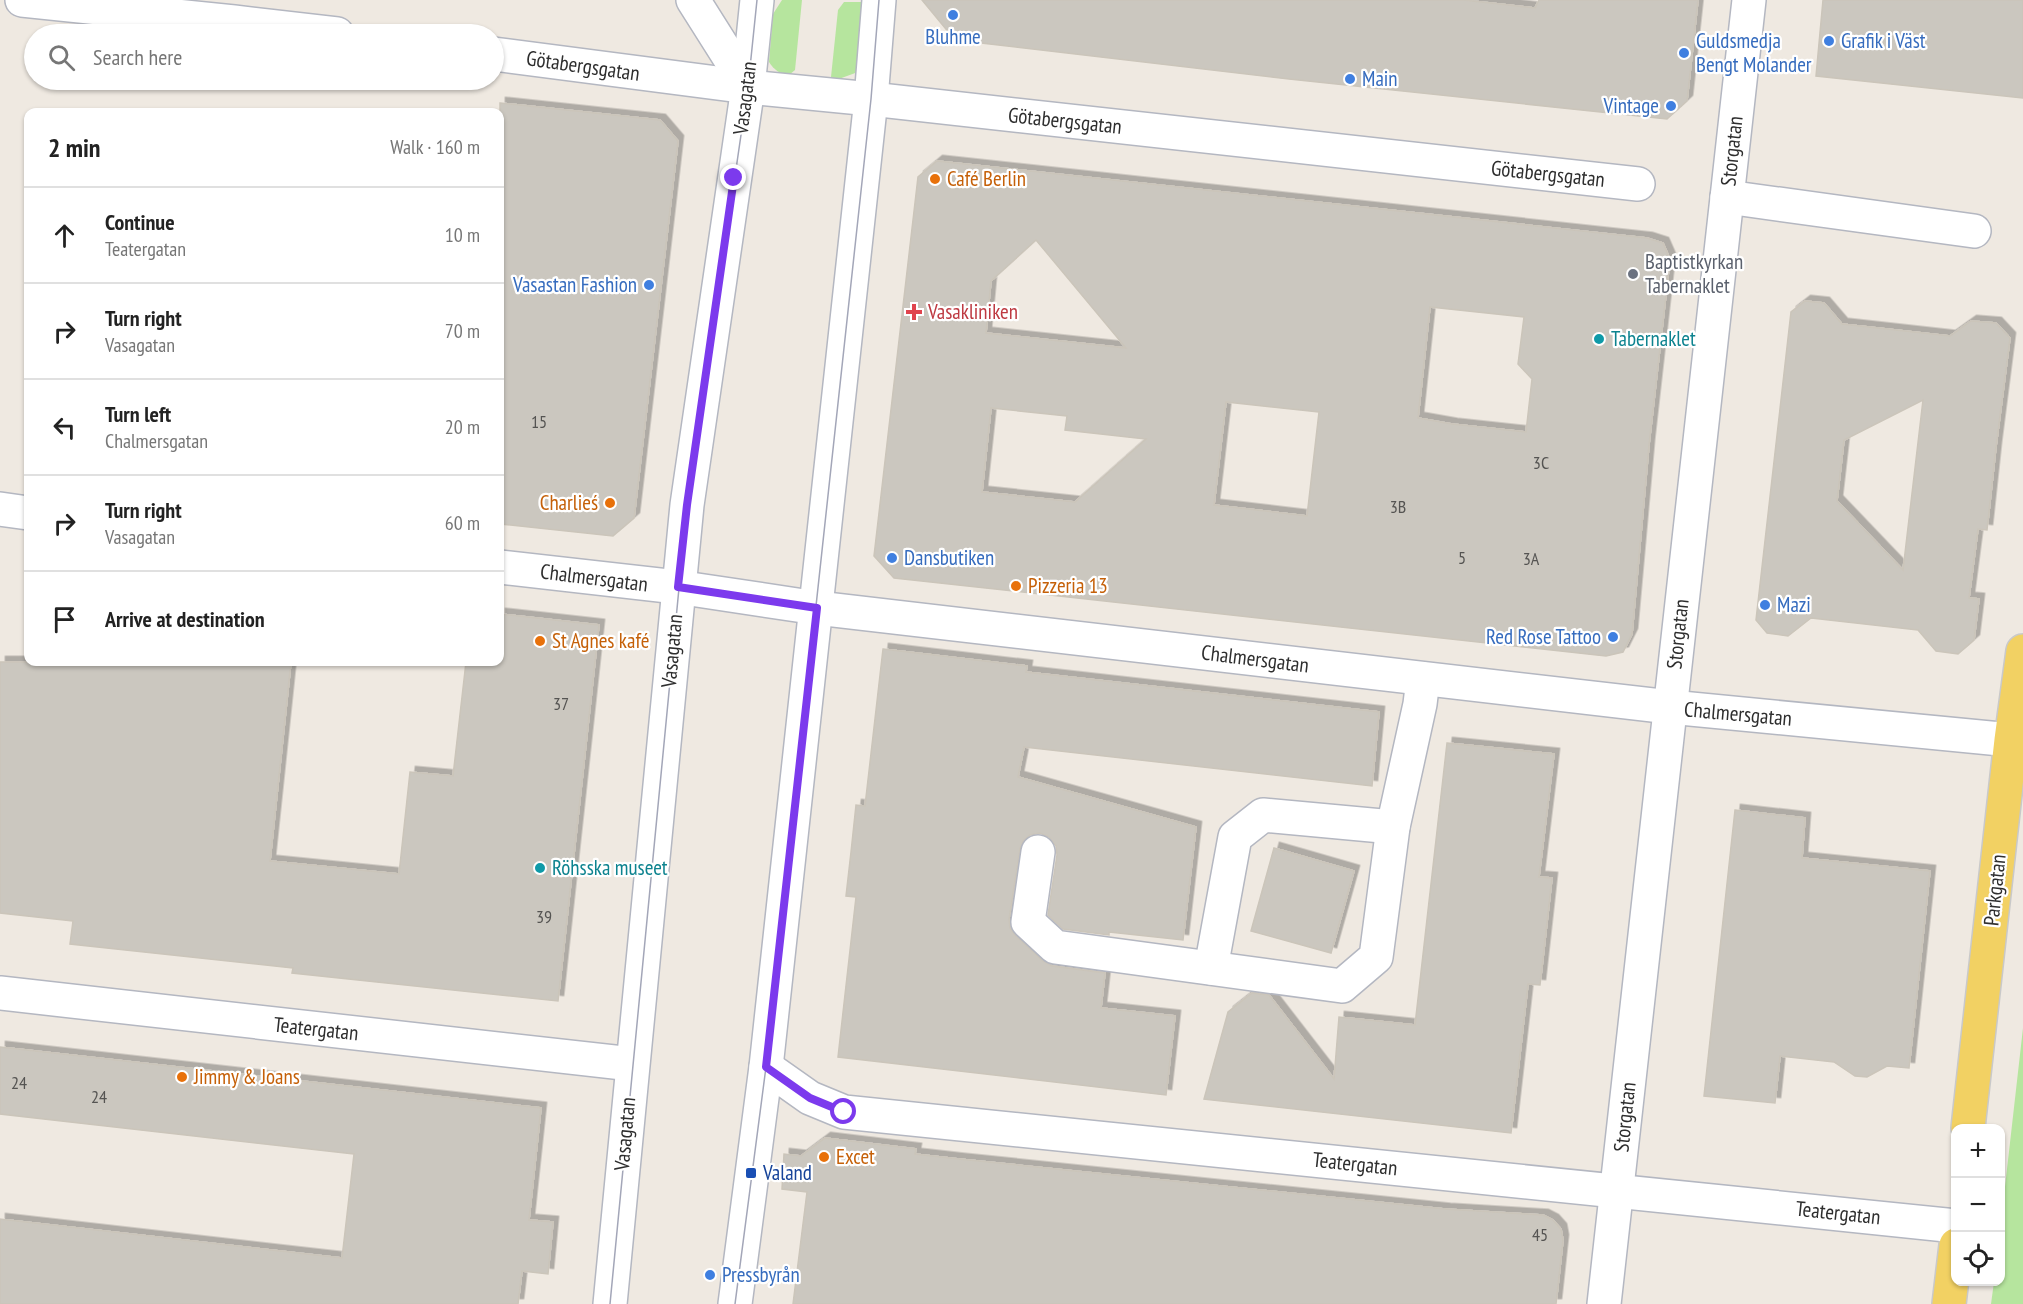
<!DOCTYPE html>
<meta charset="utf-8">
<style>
:root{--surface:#fff;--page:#f6f6f6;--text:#222;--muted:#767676;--line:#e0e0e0}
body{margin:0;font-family:"PT Sans Narrow",sans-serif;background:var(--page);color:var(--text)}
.controls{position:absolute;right:18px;bottom:18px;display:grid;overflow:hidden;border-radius:12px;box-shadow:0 2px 4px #0004}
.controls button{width:54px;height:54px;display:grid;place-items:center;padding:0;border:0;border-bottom:2px solid var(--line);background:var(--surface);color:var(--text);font:30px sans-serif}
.stop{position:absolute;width:18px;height:18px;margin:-14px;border:4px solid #7c3aed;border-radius:50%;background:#fff}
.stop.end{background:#7c3aed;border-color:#fff;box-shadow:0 2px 6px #0008}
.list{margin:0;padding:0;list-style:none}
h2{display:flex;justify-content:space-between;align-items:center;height:78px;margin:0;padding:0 24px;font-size:26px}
h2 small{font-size:20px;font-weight:400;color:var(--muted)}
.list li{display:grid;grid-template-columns:39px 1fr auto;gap:18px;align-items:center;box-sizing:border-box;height:96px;padding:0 24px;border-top:2px solid var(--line)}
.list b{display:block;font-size:22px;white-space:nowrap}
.list p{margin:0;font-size:20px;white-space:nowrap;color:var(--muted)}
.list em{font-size:20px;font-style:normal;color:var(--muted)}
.icon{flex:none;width:33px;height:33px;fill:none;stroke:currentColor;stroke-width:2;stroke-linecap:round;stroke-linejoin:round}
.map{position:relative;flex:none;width:2023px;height:1304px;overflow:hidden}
.search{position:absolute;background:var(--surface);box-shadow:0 2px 4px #0004;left:24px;top:24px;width:480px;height:66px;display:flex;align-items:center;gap:15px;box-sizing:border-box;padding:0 21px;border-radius:33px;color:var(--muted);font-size:22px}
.panel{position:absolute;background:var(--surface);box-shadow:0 2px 4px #0004;left:24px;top:108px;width:480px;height:558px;border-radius:12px}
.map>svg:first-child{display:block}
.green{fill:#b6e59e}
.building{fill:#cbc7bf;stroke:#cbc5ba;stroke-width:1.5;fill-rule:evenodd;filter:url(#shadow)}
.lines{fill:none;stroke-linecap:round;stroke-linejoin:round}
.minor-casing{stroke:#b4b7c1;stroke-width:36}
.major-casing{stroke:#c9c9c9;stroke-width:36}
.minor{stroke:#fff;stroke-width:33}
.major{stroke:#f2d163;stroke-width:33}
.tram{stroke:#a3a6b8;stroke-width:1.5}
.route{stroke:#7c3aed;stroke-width:8}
.shop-dot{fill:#3f7fe0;stroke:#fff;stroke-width:2}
.food-dot{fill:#e8710a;stroke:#fff;stroke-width:2}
.worship-dot{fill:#6b7280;stroke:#fff;stroke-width:2}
.health-dot{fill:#e0444e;stroke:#fff;stroke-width:2}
.culture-dot{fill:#0f9aa8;stroke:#fff;stroke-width:2}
.transit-dot{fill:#1a4fb4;stroke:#fff;stroke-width:2}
.labels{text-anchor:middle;stroke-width:4.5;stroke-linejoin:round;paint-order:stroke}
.number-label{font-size:18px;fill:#555452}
.shop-label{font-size:21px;fill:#366cbe;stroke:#fff;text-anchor:start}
.street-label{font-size:21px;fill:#2e2e2e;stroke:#fff}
.food-label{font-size:21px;fill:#c56008;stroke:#fff;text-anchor:start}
.worship-label{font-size:21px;fill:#5b616d;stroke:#fff;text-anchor:start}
.health-label{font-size:21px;fill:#be3a42;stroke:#fff;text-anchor:start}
.culture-label{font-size:21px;fill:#0d838f;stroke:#fff;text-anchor:start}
.transit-label{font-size:21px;fill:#164399;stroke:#fff;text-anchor:start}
</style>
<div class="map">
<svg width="2023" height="1304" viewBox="0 0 2023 1304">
<defs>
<filter id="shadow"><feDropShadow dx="5.5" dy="-5.5" stdDeviation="0" flood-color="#0004"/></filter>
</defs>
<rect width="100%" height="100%" fill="#efe9e1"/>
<g class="green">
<path d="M 782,0 L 802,0 L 795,70 L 789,75 C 780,74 774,70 769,62 L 773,14 Z"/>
<path d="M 844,2 L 865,2 L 858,72 L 836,80 L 831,77 L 838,10 Z"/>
<path d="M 2023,1028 L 2023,1304 L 1991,1304 L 1994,1282 L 2000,1282 L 2001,1222 Z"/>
</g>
<g class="building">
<path d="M 922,0 L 1464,0 L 1535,8 L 1539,0 L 1698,0 L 1687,101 L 1667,119 L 1289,79 L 955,40 Z"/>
<path d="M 1823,0 L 2023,0 L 2023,98 L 1816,76 Z"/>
<path d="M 500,103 L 660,120 L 678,141 L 634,518 L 613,536 L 500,524 Z"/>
<path d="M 937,161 L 1647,238 L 1663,243 L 1670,259 L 1649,445 L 1632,634 L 1623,652 L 1606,656 L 894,578 L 874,556 L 918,177 ZM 1036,240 L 1126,348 L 986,333 L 991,281 ZM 1430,307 L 1524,317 L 1518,364 L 1532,379 L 1526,432 L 1452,424 L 1418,418 ZM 1226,402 L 1319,412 L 1307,516 L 1214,505 ZM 991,408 L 1067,416 L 1065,430 L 1146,439 L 1075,502 L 982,492 Z"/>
<path d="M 1805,301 L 1824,303 L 1842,324 L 1950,336 L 1971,321 L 1996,323 L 2010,338 L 1996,447 L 1987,530 L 1978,529 L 1969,598 L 1979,599 L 1974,640 L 1958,654 L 1936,651 L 1918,630 L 1811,618 L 1788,636 L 1767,633 L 1756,620 L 1791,312 ZM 1923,400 L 1903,570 L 1837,501 L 1844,440 Z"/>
<path d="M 500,614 L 599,625 L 558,1001 L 292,973 L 293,968 L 70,944 L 73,921 L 0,913 L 0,662 L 291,662 L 270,861 L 399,874 L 410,772 L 453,776 L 466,662 L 500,662 Z"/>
<path d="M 883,649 L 1027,666 L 1026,672 L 1379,712 L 1372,786 L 1024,747 L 1018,777 L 1196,827 L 1183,940 L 1109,932 L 1109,935 L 1063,929 L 1048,915 L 1057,855 L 1056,846 L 1049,837 L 1040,833 L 1030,835 L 1023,841 L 1020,849 L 1009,919 L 1010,928 L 1015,935 L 1043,961 L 1052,966 L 1105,973 L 1101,1008 L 1175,1016 L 1166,1095 L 838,1057 L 856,897 L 846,896 L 851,852 L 856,805 L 865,806 Z"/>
<path d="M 1447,743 L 1554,754 L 1539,877 L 1552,878 L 1540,985 L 1528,984 L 1511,1133 L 1204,1099 L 1228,1012 L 1252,993 L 1269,995 L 1334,1079 L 1339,1017 L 1415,1025 Z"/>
<path d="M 1735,810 L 1805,818 L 1802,858 L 1930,871 L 1909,1068 L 1887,1066 L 1867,1077 L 1855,1076 L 1834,1062 L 1780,1056 L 1775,1103 L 1704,1096 Z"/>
<path d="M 1274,848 L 1354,871 L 1331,953 L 1251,931 Z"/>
<path d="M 0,1047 L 541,1108 L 529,1220 L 553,1222 L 548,1274 L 522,1271 L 518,1304 L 0,1304 L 0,1219 L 342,1258 L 354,1154 L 0,1114 Z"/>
<path d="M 825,1138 L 916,1149 L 915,1154 L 959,1159 L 1445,1209 L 1543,1215 L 1553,1220 L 1561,1229 L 1563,1240 L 1556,1304 L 793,1304 L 807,1192 L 782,1189 L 784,1154 L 801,1156 Z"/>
</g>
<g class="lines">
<g class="minor-casing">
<g id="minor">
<path d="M 22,0 L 234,22 L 337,34"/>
<path d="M 693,0 L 748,87"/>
<path d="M 494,54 L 748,87 L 871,99 L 1638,184"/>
<path d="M 1727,197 L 1974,231"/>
<path d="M 0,509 L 28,513"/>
<path d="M 500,567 L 677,587 L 817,608 L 1670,707 L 2011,740"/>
<path d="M 1038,852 L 1028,922 L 1055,947 L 1342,986 L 1376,957 L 1393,827 L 1420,704 L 1423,679"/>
<path d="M 1211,968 L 1235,837 L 1263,815 L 1393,827"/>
<path d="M 0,993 L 632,1064"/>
<path d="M 766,1067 L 810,1098 L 844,1112 L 1956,1226"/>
<path d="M 610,1304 L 687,505 L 748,87 L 757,0"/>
<path d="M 735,1304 L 766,1067 L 871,99 L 879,0"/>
<path d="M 1604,1304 L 1749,0"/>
</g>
</g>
<g class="major-casing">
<g id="major">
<path d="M 1968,1128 L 2011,740 L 2023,651"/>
<path d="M 1949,1304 L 1956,1245"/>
</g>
</g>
<use href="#minor" class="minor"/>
<use href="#major" class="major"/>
<g class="tram">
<path d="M 610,1304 L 687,505 L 748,87 L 757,0"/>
<path d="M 735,1304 L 766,1067 L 871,99 L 879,0"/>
</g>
</g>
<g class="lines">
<path class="route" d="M 734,178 L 687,505 L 678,587 L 817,608 L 766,1067 L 810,1098 L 844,1112"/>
</g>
<g class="shop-dot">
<circle cx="953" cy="15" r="6"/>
<circle cx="1829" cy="41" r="6"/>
<circle cx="1684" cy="53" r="6"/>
<circle cx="1350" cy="79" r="6"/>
<circle cx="1671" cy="106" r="6"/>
<circle cx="649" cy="285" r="6"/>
<circle cx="892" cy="558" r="6"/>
<circle cx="1765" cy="605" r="6"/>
<circle cx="1613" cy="637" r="6"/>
<circle cx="710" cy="1275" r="6"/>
</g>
<g class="food-dot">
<circle cx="935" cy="179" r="6"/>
<circle cx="610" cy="503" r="6"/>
<circle cx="1016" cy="586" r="6"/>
<circle cx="540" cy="641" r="6"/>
<circle cx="182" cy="1077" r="6"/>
<circle cx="824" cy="1157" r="6"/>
</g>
<circle class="worship-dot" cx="1633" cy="274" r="6"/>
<path class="health-dot" d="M911 303h6v6h6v6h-6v6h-6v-6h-6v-6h6z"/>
<g class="culture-dot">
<circle cx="1599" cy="339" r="6"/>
<circle cx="540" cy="868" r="6"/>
</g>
<rect class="transit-dot" x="745" y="1167" width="12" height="12" rx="3"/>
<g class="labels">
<g class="number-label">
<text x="539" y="428">15</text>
<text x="1541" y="469">3C</text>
<text x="1398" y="513">3B</text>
<text x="1462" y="564">5</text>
<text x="1531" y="565">3A</text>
<text x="561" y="710">37</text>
<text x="544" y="923">39</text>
<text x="19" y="1089">24</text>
<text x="99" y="1103">24</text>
<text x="1540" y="1241">45</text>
</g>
<g class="shop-label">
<text x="953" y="44" text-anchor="middle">Bluhme</text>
<text x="1696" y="48">Guldsmedja<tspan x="1696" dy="24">Bengt Molander</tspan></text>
<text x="1841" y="48">Grafik i Väst</text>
<text x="1362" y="86">Main</text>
<text x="1659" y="113" text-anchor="end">Vintage</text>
<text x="637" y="292" text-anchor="end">Vasastan Fashion</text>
<text x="904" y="565">Dansbutiken</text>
<text x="1777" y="612">Mazi</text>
<text x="1601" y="644" text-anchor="end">Red Rose Tattoo</text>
<text x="722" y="1282">Pressbyrån</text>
</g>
<g class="street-label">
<text transform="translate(583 66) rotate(8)" y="7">Götabergsgatan</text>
<text transform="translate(745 98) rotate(-83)" y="7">Vasagatan</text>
<text transform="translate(1065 121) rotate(6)" y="7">Götabergsgatan</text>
<text transform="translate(1732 151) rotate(-84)" y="7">Storgatan</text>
<text transform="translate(1548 174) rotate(6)" y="7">Götabergsgatan</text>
<text transform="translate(594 578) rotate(7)" y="7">Chalmersgatan</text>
<text transform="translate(1678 634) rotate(-84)" y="7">Storgatan</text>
<text transform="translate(672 651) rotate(-85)" y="7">Vasagatan</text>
<text transform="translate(1255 659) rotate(7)" y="7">Chalmersgatan</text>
<text transform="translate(1738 714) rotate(5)" y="7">Chalmersgatan</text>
<text transform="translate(1995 890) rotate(-84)" y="7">Parkgatan</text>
<text transform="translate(316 1029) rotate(6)" y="7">Teatergatan</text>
<text transform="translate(1625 1117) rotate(-84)" y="7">Storgatan</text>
<text transform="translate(625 1134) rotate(-85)" y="7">Vasagatan</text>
<text transform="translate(1355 1164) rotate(6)" y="7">Teatergatan</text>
<text transform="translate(1838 1213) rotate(6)" y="7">Teatergatan</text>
</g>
<g class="food-label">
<text x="947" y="186">Café Berlin</text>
<text x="598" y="510" text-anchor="end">Charlieś</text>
<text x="1028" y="593">Pizzeria 13</text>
<text x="552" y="648">St Agnes kafé</text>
<text x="194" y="1084">Jimmy &amp; Joans</text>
<text x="836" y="1164">Excet</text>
</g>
<g class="worship-label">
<text x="1645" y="269">Baptistkyrkan<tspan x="1645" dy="24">Tabernaklet</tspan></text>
</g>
<g class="health-label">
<text x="928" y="319">Vasakliniken</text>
</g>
<g class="culture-label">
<text x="1611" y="346">Tabernaklet</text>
<text x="552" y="875">Röhsska museet</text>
</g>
<g class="transit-label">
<text x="763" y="1180">Valand</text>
</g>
</g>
</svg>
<div class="controls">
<button>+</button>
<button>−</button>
<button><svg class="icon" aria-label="locate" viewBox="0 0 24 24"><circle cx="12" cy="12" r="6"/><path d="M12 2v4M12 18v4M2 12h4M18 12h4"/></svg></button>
</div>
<div class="stop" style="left:844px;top:1112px"></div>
<div class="stop end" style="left:734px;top:178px"></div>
<div class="search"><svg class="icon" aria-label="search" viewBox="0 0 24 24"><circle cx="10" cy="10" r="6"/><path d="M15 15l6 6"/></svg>Search here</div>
<section class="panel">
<h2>2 min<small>Walk · 160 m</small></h2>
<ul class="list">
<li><svg class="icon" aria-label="ahead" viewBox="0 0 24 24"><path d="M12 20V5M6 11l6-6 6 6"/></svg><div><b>Continue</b><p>Teatergatan</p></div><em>10 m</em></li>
<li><svg class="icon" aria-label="right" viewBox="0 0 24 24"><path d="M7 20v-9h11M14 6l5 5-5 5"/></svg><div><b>Turn right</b><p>Vasagatan</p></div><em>70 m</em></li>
<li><svg class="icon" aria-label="left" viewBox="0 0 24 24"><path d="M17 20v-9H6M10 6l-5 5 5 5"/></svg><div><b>Turn left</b><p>Chalmersgatan</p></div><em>20 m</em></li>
<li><svg class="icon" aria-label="right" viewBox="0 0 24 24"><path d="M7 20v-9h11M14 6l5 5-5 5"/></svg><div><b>Turn right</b><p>Vasagatan</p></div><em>60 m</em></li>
<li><svg class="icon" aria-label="arrive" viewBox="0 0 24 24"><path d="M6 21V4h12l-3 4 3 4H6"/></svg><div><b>Arrive at destination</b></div></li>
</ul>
</section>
</div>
